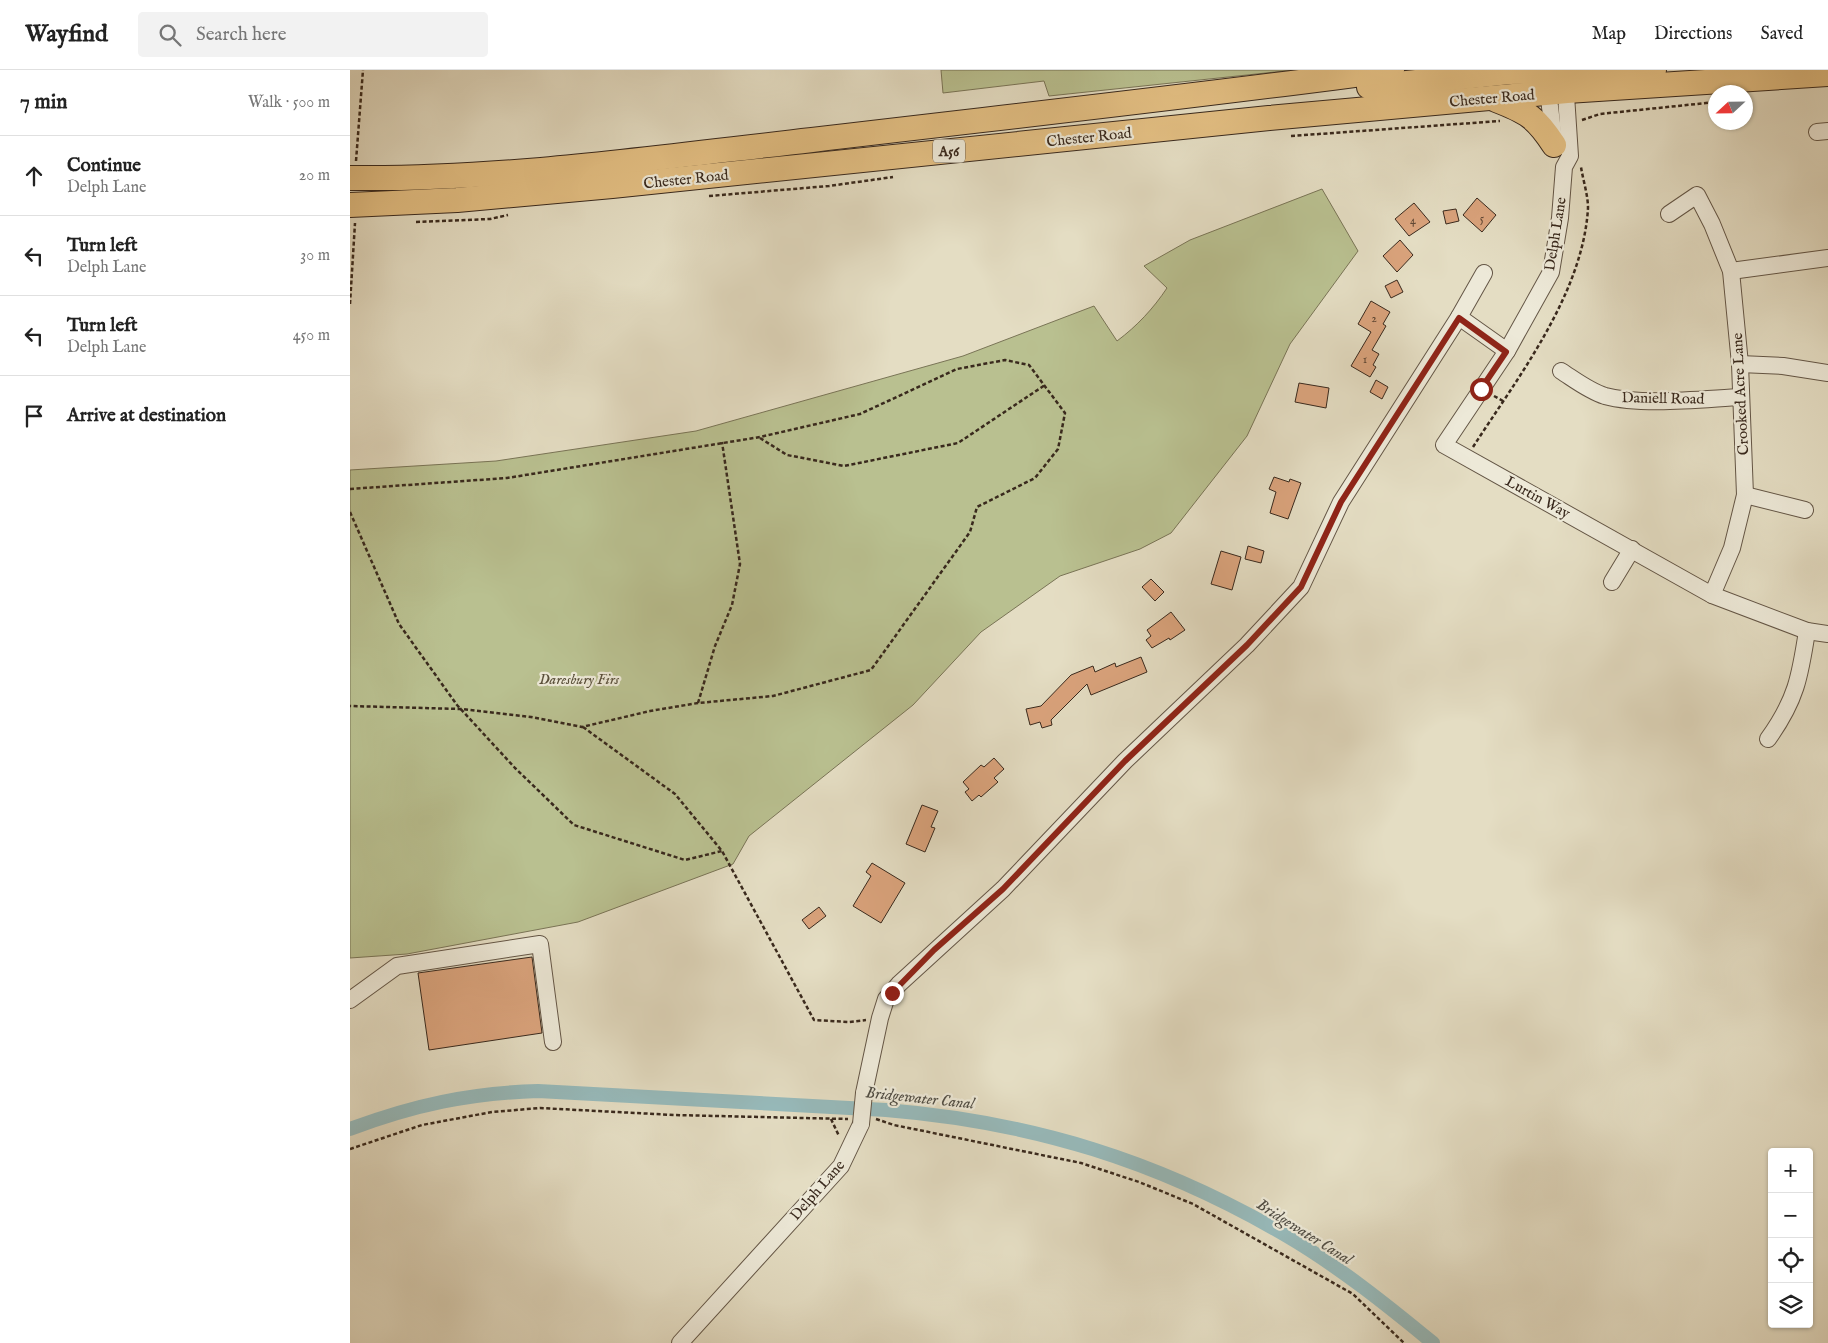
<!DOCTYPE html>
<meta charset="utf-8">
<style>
:root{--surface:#fff;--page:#f2f2f2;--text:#222;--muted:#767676;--line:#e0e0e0}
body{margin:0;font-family:"IM FELL English",serif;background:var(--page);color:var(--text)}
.controls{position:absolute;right:15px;bottom:15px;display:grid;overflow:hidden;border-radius:5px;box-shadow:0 1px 4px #0004}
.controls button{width:45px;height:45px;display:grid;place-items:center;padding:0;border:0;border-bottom:1px solid var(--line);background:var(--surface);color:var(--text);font:25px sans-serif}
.compass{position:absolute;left:1358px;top:15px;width:45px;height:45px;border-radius:50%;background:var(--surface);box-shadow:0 1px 4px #0004;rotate:248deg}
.stop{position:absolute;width:15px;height:15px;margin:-11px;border:4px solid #8f2418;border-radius:50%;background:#fff}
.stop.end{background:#8f2418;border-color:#fff;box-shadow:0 1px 5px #0008}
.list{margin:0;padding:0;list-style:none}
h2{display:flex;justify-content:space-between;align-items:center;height:65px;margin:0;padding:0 20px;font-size:21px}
h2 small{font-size:16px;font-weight:400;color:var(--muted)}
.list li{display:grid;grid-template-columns:32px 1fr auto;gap:15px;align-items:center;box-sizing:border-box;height:80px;padding:0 20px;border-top:1px solid var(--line)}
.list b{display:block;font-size:19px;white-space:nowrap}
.list p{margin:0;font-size:16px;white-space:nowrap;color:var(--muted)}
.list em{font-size:16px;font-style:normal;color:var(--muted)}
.icon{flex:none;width:28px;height:28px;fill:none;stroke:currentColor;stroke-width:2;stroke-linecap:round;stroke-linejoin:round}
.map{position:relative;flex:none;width:1478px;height:1273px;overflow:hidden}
header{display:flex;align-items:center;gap:30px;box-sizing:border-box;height:70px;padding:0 25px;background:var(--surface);border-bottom:1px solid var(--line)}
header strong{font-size:24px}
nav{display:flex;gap:28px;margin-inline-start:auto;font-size:18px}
.search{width:350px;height:45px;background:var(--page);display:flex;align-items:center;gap:12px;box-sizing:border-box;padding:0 18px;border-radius:5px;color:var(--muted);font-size:19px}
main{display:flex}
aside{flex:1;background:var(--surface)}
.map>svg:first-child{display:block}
.green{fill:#b9c090;stroke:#797456}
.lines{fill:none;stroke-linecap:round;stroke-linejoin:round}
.canal{stroke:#97babb;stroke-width:14}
.building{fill:#daa37c;stroke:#39291d}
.minor-casing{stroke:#645646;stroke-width:18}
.highway-casing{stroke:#39291d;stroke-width:26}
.path{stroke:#39291d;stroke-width:2.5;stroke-dasharray:4 2.5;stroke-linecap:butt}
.minor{stroke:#ede9d8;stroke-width:16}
.highway{stroke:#e2be82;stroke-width:24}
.minor-bridge-casing{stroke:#645646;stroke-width:18;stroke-linecap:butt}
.minor-bridge{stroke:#ede9d8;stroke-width:16}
.route{stroke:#8f2418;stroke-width:6}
.labels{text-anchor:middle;stroke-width:4.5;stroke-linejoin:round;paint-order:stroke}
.number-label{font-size:12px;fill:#614835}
.shield{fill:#ede9d8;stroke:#6f6355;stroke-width:1}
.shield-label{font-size:14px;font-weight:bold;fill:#39291d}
.street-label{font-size:15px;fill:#39291d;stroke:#ede9d8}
.park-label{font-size:15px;font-style:italic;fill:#594f3a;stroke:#ede9d8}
.water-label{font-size:16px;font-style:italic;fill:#504d44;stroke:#ede9d8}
</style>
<header>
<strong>Wayfind</strong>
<div class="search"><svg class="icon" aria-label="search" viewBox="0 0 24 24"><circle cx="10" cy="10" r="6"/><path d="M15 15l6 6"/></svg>Search here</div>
<nav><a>Map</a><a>Directions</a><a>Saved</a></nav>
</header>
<main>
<aside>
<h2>7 min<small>Walk · 500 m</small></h2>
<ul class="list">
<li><svg class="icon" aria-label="ahead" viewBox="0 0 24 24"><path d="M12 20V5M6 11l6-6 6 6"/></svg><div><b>Continue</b><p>Delph Lane</p></div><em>20 m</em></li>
<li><svg class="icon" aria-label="left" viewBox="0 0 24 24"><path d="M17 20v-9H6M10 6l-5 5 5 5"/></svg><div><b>Turn left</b><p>Delph Lane</p></div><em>30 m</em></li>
<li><svg class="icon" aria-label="left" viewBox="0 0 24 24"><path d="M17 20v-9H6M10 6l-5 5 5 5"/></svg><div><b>Turn left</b><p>Delph Lane</p></div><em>450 m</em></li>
<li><svg class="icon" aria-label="arrive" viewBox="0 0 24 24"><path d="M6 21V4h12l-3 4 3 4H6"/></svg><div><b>Arrive at destination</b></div></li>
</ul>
</aside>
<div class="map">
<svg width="1478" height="1273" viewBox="0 0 1478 1273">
<rect width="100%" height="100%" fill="#e4ddc3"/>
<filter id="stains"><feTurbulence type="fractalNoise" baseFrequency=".004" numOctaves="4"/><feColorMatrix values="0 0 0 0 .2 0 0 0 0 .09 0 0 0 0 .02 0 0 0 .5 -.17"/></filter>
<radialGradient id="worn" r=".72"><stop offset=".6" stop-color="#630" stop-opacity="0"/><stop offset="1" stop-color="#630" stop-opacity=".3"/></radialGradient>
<g class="green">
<path d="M 591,0 L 944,0 L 699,26 L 694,11 L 593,23 Z"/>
<path d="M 972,119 L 1008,181 L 940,274 L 897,366 L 821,463 L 790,479 L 710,506 L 631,562 L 563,635 L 399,766 L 383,794 L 228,852 L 57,884 L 0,888 L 0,400 L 146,391 L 346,361 L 613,286 L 744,236 L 767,271 C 787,256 803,239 817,218 L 794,196 L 840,170 Z"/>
</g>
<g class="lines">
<path class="canal" d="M 0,1059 C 64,1035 120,1023 188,1021 L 536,1040 C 683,1052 809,1091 937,1166 C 988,1196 1037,1235 1083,1273"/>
</g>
<g class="building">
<path d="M 1127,128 L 1146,145 L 1132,162 L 1113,145 Z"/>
<path d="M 1064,133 L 1080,152 L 1059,166 L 1045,149 Z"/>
<path d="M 1106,139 L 1109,151 L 1096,154 L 1093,141 Z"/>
<path d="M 1050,170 L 1063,185 L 1047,202 L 1033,186 Z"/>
<path d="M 1047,210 L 1053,222 L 1041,228 L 1035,216 Z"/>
<path d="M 1021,231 L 1040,242 L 1033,254 L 1036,256 L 1022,280 L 1029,284 L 1023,295 L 1026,297 L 1020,307 L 1001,296 L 1021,262 L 1008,254 Z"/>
<path d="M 1026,310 L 1038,317 L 1032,329 L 1020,322 Z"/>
<path d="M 949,313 L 979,318 L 976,338 L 945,332 Z"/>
<path d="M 924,407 L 939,412 L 940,409 L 951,413 L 938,449 L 920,443 L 926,422 L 919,419 Z"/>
<path d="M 898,476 L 914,481 L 911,493 L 895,489 Z"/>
<path d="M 871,481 L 891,487 L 882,520 L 861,514 Z"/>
<path d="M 801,509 L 814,522 L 805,531 L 792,517 Z"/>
<path d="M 821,542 L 835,560 L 820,570 L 819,568 L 802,578 L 796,570 L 801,566 L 797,560 Z"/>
<path d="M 791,587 L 797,602 L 741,625 L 737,614 L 701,650 L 702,655 L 692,658 L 690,652 L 680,655 L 676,639 L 691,636 L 721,605 L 743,596 L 745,602 L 765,593 L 766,597 Z"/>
<path d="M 644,688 L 654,699 L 644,708 L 648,712 L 631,727 L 629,725 L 622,731 L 615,722 L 619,719 L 613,712 L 631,695 L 634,697 Z"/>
<path d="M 572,735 L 588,741 L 581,757 L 585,758 L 575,782 L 556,774 Z"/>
<path d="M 522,793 L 555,813 L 531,853 L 503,836 L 521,806 L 516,802 Z"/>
<path d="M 469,837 L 476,846 L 459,859 L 452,850 Z"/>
<path d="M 182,887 L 192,963 L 79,980 L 68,903 Z"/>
</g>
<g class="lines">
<g class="minor-casing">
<g id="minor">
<path d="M 1215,10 L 1220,86 L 1214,97 L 1210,148 L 1201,202 L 1157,281 L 1094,375 L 1362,525 L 1457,561 L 1478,564"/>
<path d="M 1197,12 L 1204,70"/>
<path d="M 1467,62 L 1478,61"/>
<path d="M 1319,144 L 1347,125 L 1362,154 L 1381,201 L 1390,294 L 1395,425 L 1382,478 L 1362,525"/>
<path d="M 1381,201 L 1478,188"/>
<path d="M 1109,247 L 1157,281"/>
<path d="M 1390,294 L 1433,296 L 1478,303"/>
<path d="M 1211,301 C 1225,310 1239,321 1255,326 C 1292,336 1352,329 1391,327"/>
<path d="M 1395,425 L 1455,440"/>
<path d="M 1262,512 L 1282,479"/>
<path d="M 1418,669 C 1446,630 1450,607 1457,561"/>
<path d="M 0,930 L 47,896 L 190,874 L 203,972"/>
<path d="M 514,1023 L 530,948 L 536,929 L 549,914 L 653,819 L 775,691 L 897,575 L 951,517 L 991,432 L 1109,247 L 1134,203"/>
<path d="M 330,1273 L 491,1096 L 511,1054"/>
</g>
</g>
<g class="highway-casing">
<g id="highway">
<path d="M 1019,17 L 1159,2 L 1304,0"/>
<path d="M 1146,30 C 1177,42 1186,47 1204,75"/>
<path d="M 0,108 C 152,110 311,87 462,70 C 655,47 849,26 1042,0"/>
<path d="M 0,135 L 107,130 L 262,116 L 919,48 L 1217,21 L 1478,4"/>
</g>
</g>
<g class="path">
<path d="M 1232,50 L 1250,44 L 1366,32"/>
<path d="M 941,66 L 1150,51"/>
<path d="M 6,91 L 13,0"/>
<path d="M 359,126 L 479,116 L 543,107"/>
<path d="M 66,152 L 140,149 L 158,145"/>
<path d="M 0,234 L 5,153"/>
<path d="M 1144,326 L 1153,331"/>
<path d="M 410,368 L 437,385 L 494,396 L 608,373 L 695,315"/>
<path d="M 1123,377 C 1168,307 1233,224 1238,138 C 1238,125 1233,110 1231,97"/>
<path d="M 0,419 L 157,408 L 410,367 L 510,344 L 607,299 L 655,290 L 679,295 L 715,343 L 708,379 L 685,408 L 627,437 L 620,462 L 521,600 L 423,626 L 348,633 L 300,641 L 232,657 L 181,647 L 111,639 L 0,636"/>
<path d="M 0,442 L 49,554 L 107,635 L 165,698 L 224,755 L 335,790 L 372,781"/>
<path d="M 348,633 L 365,576 L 382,535 L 390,494 L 372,372"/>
<path d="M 233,657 L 325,724 L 372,781 L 464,950 L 499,952 L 516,950"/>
<path d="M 481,1049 L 489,1066"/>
<path d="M 526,1049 L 544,1055 L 731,1093 L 789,1112 L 843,1134 L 1003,1224 L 1054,1273"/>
<path d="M 0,1079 L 72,1055 L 142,1042 L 190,1038 L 324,1045 L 498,1049"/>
</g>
<use href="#minor" class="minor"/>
<use href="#highway" class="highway"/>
<g class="minor-bridge-casing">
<path id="minor-bridge" d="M 511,1054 L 514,1023"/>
</g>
<use href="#minor-bridge" class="minor-bridge"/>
</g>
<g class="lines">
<path class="route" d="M 542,923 L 584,880 L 653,819 L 775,691 L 897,575 L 951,517 L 991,432 L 1109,248 L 1156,282 L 1131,319"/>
</g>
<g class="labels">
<g class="number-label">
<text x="1132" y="152">5</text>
<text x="1063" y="154">4</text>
<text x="1024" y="252">2</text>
<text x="1015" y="293">1</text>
</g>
<rect class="shield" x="583" y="69.5" width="32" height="23" rx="4"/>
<g class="shield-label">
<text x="599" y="86">A56</text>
</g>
<g class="street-label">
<text transform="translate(1142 28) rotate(-5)" y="5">Chester Road</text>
<text transform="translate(739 67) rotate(-6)" y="5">Chester Road</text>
<text transform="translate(336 109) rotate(-6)" y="5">Chester Road</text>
<text transform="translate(1205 164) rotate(-81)" y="5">Delph Lane</text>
<text transform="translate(1390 324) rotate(-93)" y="5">Crooked Acre Lane</text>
<text transform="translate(1313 328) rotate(1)" y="5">Daniell Road</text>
<text transform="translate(1188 427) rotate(29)" y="5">Lurtin Way</text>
<text transform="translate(467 1120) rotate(-49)" y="5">Delph Lane</text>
</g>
<g class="park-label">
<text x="229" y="614">Daresbury Firs</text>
</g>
<g class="water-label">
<text transform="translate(570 1027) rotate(6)" y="6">Bridgewater Canal</text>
<text transform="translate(955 1161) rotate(32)" y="6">Bridgewater Canal</text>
</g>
</g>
<rect width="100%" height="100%" filter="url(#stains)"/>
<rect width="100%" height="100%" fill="url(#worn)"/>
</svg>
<div class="controls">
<button>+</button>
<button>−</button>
<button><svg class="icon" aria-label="locate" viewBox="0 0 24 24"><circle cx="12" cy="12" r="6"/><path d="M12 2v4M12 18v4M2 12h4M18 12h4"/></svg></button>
<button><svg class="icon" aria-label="layers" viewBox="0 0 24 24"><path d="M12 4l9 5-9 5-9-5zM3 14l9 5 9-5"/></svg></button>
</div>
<svg class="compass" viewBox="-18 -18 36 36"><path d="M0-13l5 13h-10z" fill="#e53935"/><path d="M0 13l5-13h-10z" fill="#767676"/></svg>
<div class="stop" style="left:1131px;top:319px"></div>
<div class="stop end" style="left:542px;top:923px"></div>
</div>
</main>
